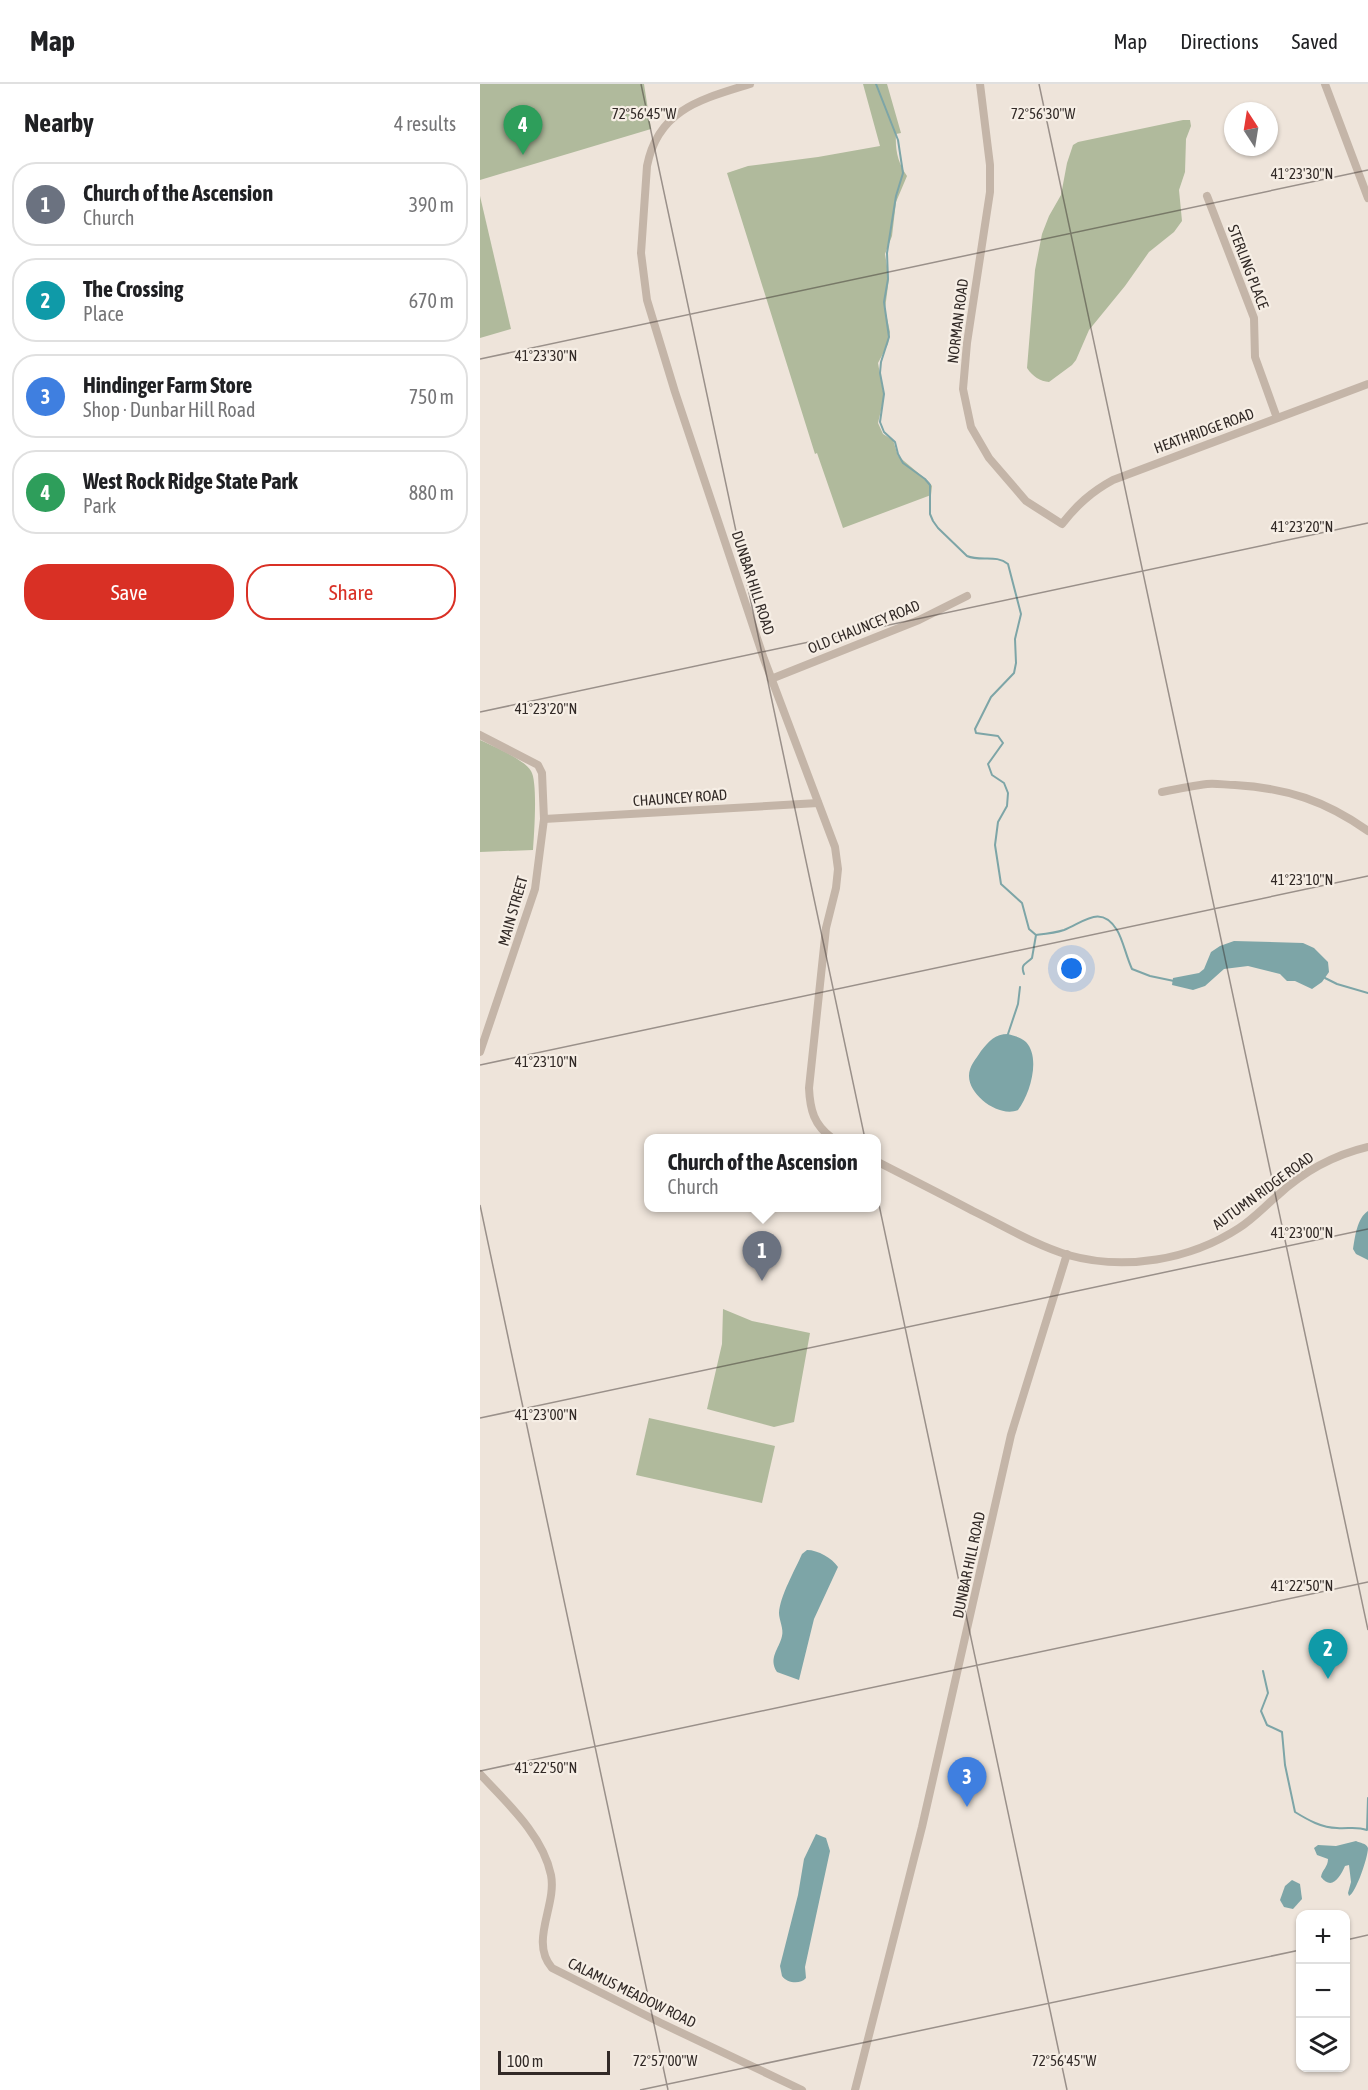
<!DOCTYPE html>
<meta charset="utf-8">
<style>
:root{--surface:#fff;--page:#f2f2f2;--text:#202124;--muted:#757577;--line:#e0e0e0;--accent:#d93025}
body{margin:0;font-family:"Asap Condensed",sans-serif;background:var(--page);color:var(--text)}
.controls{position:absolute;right:18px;bottom:18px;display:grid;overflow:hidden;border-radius:12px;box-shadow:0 2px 4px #0004}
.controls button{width:54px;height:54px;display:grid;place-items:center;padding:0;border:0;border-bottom:2px solid var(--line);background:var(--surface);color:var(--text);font:30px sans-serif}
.compass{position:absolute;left:744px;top:18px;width:54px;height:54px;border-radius:50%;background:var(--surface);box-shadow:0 2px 4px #0004;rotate:348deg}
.scale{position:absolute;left:18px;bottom:15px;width:112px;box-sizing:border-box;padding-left:6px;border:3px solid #322a27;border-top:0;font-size:16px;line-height:21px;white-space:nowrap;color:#322a27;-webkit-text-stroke:4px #f6eee5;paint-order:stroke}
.you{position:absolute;left:592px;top:885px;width:21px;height:21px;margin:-15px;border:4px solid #fff;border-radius:50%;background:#1a73e8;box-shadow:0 0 0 9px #1a73e833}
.badge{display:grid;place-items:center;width:39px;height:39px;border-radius:50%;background:var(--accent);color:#fff;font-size:20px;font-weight:700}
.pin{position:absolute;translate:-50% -50px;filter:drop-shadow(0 2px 3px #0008)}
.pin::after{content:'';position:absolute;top:32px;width:21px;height:18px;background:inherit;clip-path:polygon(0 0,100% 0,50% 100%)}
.popup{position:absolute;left:164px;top:1050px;width:237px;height:78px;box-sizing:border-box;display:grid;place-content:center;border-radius:12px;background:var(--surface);filter:drop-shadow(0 2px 4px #0005);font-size:20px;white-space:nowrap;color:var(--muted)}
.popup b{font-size:22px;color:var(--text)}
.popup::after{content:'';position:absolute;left:50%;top:100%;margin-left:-12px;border:12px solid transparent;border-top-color:var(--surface)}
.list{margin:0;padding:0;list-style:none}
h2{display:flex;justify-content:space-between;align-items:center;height:78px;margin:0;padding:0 24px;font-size:26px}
h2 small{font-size:20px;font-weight:400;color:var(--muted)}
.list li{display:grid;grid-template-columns:39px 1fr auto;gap:18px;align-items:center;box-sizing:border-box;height:84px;margin:0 12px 12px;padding:0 12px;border:2px solid var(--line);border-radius:24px}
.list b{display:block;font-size:22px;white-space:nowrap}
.list p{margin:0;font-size:20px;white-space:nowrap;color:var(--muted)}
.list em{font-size:20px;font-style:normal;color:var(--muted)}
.actions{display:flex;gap:12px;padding:18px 24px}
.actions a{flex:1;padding:14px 0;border:2px solid var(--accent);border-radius:24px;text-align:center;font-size:21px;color:var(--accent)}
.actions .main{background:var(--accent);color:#fff}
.icon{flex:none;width:33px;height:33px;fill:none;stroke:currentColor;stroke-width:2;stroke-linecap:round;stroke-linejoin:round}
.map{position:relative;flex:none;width:888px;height:2006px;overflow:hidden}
header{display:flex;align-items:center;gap:36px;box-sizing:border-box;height:84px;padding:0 30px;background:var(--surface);border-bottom:2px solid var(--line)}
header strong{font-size:28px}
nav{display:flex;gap:33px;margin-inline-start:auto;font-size:21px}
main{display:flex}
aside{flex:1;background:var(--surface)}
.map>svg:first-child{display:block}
.green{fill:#b0ba9c}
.water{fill:#7da5a7}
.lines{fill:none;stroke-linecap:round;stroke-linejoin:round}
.stream{stroke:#7da5a7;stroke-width:2}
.street{stroke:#c4b5a8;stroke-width:8}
.ticks{fill:none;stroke:#322a27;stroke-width:1.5;stroke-opacity:0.45}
.labels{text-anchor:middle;stroke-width:4.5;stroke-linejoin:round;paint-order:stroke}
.street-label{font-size:15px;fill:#322a27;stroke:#f6eee5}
.ticks-label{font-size:15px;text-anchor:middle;fill:#322a27;stroke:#f6eee5;stroke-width:4.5;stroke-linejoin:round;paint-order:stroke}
</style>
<header>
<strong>Map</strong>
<nav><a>Map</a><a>Directions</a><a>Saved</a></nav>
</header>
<main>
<aside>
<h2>Nearby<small>4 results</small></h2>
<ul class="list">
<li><span class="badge" style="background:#6b7280">1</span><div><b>Church of the Ascension</b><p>Church</p></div><em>390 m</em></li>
<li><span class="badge" style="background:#0f9aa8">2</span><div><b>The Crossing</b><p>Place</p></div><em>670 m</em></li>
<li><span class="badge" style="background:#3f7fe0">3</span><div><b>Hindinger Farm Store</b><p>Shop · Dunbar Hill Road</p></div><em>750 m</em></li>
<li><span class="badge" style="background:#2e9e5b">4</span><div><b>West Rock Ridge State Park</b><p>Park</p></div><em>880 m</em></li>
</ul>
<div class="actions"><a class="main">Save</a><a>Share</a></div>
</aside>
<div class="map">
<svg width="888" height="2006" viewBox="0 0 888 2006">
<rect width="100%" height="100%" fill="#eee4da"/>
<g class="green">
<path d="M 0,0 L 164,0 L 171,45 L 0,96 Z"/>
<path d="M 383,0 L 407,0 L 421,49 L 416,50 C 415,66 418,79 427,92 L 416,118 L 412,152 L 405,170 L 409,194 L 405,225 L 410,248 L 408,260 L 398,279 L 404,313 L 398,339 L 403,350 L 413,356 L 418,372 L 449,398 L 452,402 L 451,411 L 363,444 L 337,369 L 335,370 L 247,89 L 268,82 L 338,73 L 400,62 Z"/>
<path d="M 703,36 L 710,36 L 711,42 L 706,55 L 705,88 L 699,106 L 702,137 L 694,148 L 669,168 L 645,202 L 609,246 L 596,276 L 592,281 L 569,298 C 560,297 553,293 547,284 L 555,186 L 562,150 L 569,132 L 581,111 L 587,79 L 593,61 L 598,58 Z"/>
<path d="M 0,112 L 31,245 L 0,254 Z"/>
<path d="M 0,656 C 13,662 44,675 51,687 C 58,698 54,751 53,766 L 0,768 Z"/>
<path d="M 243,1225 L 272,1237 L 330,1249 L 314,1338 L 294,1343 L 227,1325 L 242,1260 Z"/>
<path d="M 169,1334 L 295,1362 L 282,1419 L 156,1391 Z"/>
</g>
<g class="water">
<path d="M 754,857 L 823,859 L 834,864 L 848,878 L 849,888 L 842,898 L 832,905 L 815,897 L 807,897 L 800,890 L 768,882 L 744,885 L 725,902 L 713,906 L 692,901 L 693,894 L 719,889 L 724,885 L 731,868 L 740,862 Z"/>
<path d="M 528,950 C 534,952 541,953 546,958 C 561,974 550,1010 538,1026 C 520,1034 489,1012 489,992 C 489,982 496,975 501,967 C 509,957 515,950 528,950 Z"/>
<path d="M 888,1127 L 888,1176 L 876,1170 L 873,1165 C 875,1153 877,1134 888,1127 Z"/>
<path d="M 327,1466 C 338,1466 352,1474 358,1483 L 334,1535 L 319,1596 L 297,1588 C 288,1574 299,1565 302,1552 C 304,1545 299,1536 299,1529 C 300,1512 315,1486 322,1470 Z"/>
<path d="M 336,1750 L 346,1754 L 350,1767 L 325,1883 L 326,1894 C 320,1901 307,1899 302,1892 L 300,1882 L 318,1811 L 324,1775 Z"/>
<path d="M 876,1757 C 880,1759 886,1759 888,1764 C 888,1773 876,1809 869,1812 L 868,1809 L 871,1798 L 869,1781 L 865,1782 C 860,1793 852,1807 841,1793 C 842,1786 848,1783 848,1775 L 837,1771 L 834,1764 L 838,1761 L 856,1762 Z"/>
<path d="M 812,1796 L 820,1800 L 822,1815 L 813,1825 L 804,1823 L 800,1816 L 805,1802 Z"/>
</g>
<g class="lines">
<g class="stream">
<path d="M 396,0 L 418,56 L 423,89 L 416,112 L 407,169 L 408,195 L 404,218 L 409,253 L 401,278 L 400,289 L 404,310 L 400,338 L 404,348 L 415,358 L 418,370 L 423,379 L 445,395 L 450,401 L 450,430 L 453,437 L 458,444 L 487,472 C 501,478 516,470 528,480 L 541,530 L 535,555 L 536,579 L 534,589 L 511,613 L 495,645 L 496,649 L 518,652 L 523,659 L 508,680 L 512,691 L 524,699 L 528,709 L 527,722 L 518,738 L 515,761 L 521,800 L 542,819 L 549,845 L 556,851 C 565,850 575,849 584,846 C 604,838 621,820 637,846 C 643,856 646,872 652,885 L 670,892 L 694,897"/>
<path d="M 544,890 C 540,880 546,880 552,874 L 556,851"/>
<path d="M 845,894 L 857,900 L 888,909"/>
<path d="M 528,950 L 538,920 L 540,903"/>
<path d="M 783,1587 L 788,1609 L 781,1627 L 787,1641 L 802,1648 L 805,1681 L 815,1728 C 828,1736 842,1744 857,1744 C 868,1745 876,1742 887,1746 L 888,1714"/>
</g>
<g class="street">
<path d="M 270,0 C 222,15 178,25 167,82 L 161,169 L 167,216 L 195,308 L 284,575 L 355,763 L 358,785 L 356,804 L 346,844 L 329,1004 C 330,1026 334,1041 352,1054"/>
<path d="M 500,0 L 510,81 L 510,108 L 487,259 L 483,305 L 491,343 L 509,374 L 546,417 L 582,440 C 597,421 611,408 633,396 L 888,300"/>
<path d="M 845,0 L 888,114"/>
<path d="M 727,112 L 774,234 L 775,273 L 797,334"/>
<path d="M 291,595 L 439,536 L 487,512"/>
<path d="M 0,651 L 58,681 L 62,689 L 64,735 L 55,805 L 0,968"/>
<path d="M 682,708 C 697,705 712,702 727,700 C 736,699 746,701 755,701 C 807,704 846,717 888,747"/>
<path d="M 64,735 L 338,719"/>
<path d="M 396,1077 C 429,1094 461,1110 493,1127 C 524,1142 555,1161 588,1171 C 645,1187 710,1176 759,1144 C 773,1135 784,1123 797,1112 C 823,1088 854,1071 888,1063"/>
<path d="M 0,1690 C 26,1718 63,1751 71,1791 C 77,1822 49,1857 72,1884 L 181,1939 L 322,2006"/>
<path d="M 375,2006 L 442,1743 L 531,1351 L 587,1170"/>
</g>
</g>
<path class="ticks" d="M 161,0 L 587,2006M 559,0 L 888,1546M 0,275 L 888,86M 0,628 L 888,439M 0,981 L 888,792M 0,1121 L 188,2006M 0,1334 L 888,1145M 0,1687 L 888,1498M 866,1856 L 888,1851M 160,2006 L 820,1866"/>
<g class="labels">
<g class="street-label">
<text transform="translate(768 183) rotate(69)" y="5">STERLING PLACE</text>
<text transform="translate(478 237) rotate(-83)" y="5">NORMAN ROAD</text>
<text transform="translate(724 347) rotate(-20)" y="5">HEATHRIDGE ROAD</text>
<text transform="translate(273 499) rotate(72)" y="5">DUNBAR HILL ROAD</text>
<text transform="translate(384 543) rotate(-22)" y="5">OLD CHAUNCEY ROAD</text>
<text transform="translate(200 714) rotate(-4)" y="5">CHAUNCEY ROAD</text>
<text transform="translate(33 827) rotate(-74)" y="5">MAIN STREET</text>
<text transform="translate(783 1107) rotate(-36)" y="5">AUTUMN RIDGE ROAD</text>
<text transform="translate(489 1481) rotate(-78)" y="5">DUNBAR HILL ROAD</text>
<text transform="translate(152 1909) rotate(26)" y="5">CALAMUS MEADOW ROAD</text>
</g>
</g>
<g class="ticks-label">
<text x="164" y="35">72°56'45"W</text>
<text x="563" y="35">72°56'30"W</text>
<text x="822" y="95">41°23'30"N</text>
<text x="66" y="277">41°23'30"N</text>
<text x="822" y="448">41°23'20"N</text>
<text x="66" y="630">41°23'20"N</text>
<text x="822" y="801">41°23'10"N</text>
<text x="66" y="983">41°23'10"N</text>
<text x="822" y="1154">41°23'00"N</text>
<text x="66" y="1336">41°23'00"N</text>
<text x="822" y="1507">41°22'50"N</text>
<text x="66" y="1689">41°22'50"N</text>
<text x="185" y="1982">72°57'00"W</text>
<text x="584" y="1982">72°56'45"W</text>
</g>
</svg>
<div class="controls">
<button>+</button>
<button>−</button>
<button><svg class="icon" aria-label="layers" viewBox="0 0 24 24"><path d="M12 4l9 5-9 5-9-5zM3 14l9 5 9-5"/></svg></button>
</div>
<svg class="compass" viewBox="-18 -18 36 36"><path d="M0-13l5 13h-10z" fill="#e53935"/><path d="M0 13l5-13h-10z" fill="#757577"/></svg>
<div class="scale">100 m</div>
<div class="you"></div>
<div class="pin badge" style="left:282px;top:1197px;background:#6b7280">1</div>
<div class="popup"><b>Church of the Ascension</b>Church</div>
<div class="pin badge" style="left:848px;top:1595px;background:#0f9aa8">2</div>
<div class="pin badge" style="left:487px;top:1723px;background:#3f7fe0">3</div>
<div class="pin badge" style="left:43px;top:71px;background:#2e9e5b">4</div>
</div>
</main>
